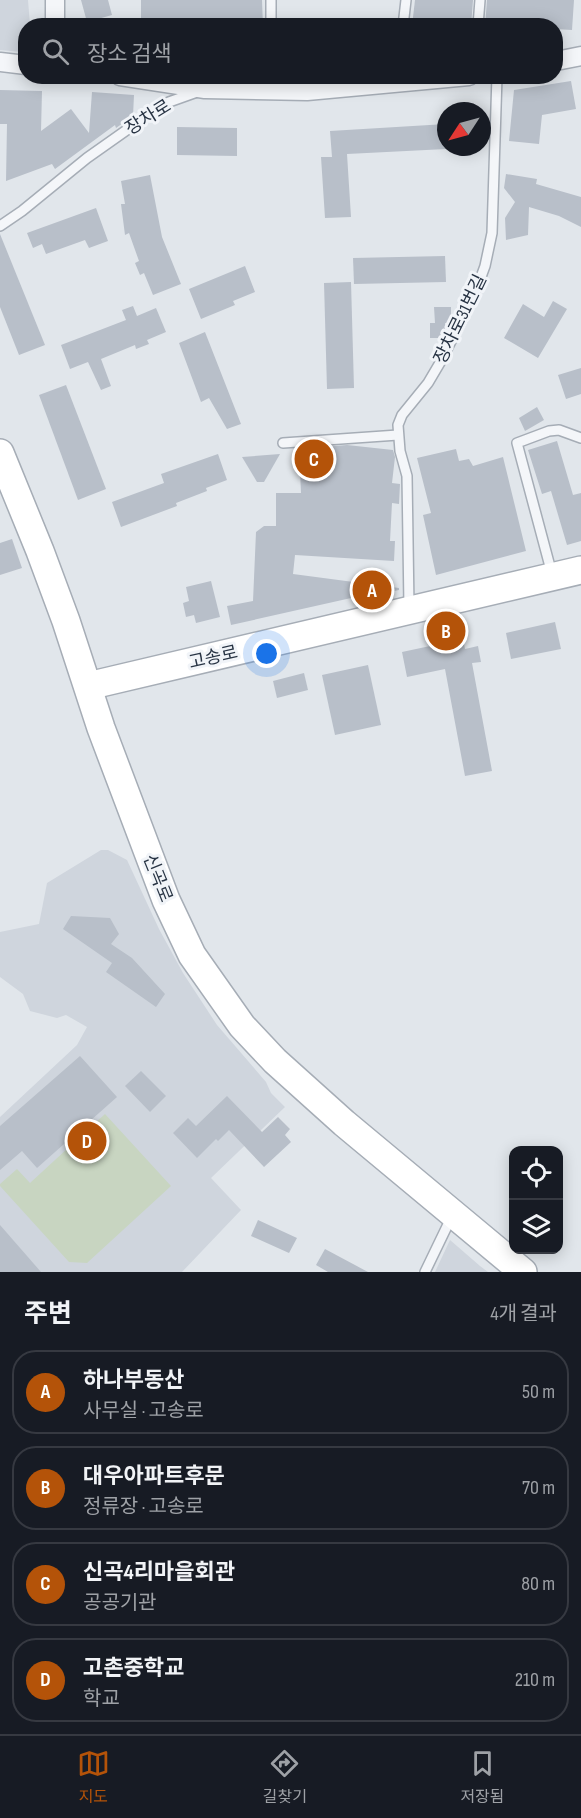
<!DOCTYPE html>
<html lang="ko">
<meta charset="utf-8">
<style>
:root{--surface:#171b24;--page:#20242c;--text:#f1f3f6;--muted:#9ea1a6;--line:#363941;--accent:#b45309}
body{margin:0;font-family:"Sofia Sans Condensed","Noto Sans KR",sans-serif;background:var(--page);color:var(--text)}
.controls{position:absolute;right:18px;bottom:18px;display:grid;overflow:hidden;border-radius:12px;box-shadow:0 3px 15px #0003}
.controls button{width:54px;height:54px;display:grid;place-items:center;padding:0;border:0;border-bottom:2px solid var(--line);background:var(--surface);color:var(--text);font:30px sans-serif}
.compass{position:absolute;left:437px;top:102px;width:54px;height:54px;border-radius:50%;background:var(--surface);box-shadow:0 3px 15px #0003;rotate:234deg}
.you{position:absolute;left:267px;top:654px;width:21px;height:21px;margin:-15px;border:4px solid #fff;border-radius:50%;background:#1a73e8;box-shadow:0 0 0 9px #1a73e833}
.badge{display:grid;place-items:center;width:39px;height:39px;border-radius:50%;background:var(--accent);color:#fff;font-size:20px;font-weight:700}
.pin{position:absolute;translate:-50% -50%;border:3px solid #fff;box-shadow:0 2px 6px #0006}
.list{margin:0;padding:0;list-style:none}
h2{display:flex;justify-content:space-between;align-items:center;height:78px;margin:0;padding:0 24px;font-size:26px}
h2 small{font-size:20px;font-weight:400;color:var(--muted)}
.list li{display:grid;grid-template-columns:39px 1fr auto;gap:18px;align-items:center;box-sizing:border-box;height:84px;margin:0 12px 12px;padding:0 12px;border:2px solid var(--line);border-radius:24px}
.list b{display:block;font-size:22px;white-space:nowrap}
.list p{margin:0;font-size:20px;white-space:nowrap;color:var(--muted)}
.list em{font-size:20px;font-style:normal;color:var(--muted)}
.icon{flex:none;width:33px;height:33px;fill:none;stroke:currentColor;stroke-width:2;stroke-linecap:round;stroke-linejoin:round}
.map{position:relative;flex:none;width:581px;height:1272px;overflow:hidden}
.search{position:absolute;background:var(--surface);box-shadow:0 3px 15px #0003;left:18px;right:18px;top:18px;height:66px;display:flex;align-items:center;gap:15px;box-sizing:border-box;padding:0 21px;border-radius:24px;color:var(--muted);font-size:22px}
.sheet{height:462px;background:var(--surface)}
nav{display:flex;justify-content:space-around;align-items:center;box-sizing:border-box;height:84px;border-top:2px solid var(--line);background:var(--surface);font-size:16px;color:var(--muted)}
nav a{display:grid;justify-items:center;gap:3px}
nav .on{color:var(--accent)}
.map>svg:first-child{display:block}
.built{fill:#cfd5dd}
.green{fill:#c8d5c1}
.building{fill:#b8bfc9}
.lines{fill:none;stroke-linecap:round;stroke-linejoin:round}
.lane-casing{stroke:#a6adb6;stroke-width:12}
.street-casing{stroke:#a6adb6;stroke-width:21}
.secondary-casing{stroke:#a6adb6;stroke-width:30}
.lane{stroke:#f4f6f9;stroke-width:9}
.street{stroke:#f4f6f9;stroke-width:18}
.secondary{stroke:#fff;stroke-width:27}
.labels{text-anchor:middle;stroke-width:6;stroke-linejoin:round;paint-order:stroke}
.street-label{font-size:18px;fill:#283444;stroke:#f1f4f8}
</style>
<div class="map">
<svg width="581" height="1272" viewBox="0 0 581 1272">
<rect width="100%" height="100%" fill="#e1e6eb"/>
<g class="built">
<path d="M 0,0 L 28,0 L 30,25 L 26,26 L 25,49 L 22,52 L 0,50 Z"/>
<path d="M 101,850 L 108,850 L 127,860 L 159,929 L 183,973 L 217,1025 L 266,1082 L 271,1093 L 285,1107 L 211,1178 L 241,1210 L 182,1272 L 0,1272 L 0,1117 L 77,1045 L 87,1027 L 66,1015 L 57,1018 L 30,1011 L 23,994 L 0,977 L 0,932 L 39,924 L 47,883 Z"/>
<path d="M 450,1240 L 480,1266 L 488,1272 L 435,1272 Z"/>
</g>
<path class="green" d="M 105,1114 L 171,1186 L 87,1263 L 69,1262 L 0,1186 L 0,1184 L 17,1169 L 30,1183 Z"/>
<g class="building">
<path d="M 81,0 L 108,0 L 112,15 L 87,22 Z"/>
<path d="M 141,0 L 262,0 L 263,26 L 170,26 L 170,18 L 141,19 Z"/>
<path d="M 415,0 L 473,0 L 471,26 L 412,26 Z"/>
<path d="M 487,0 L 574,0 L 572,30 L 555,29 L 555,26 L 485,26 Z"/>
<path d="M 571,81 L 576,109 L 542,115 L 539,144 L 509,141 L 514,90 Z"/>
<path d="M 0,90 L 42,91 L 41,131 L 71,109 L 89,133 L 92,92 L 134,95 L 133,116 L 116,128 L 115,125 L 55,169 L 52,164 L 6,181 L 7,124 L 0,124 Z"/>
<path d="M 446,124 L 446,149 L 347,154 L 351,217 L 325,218 L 321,157 L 332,157 L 330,131 Z"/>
<path d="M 177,127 L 237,128 L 237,156 L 177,155 Z"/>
<path d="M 506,174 L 537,179 L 536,184 L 581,197 L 581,227 L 559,216 L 529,207 L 528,235 L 506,240 L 505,218 L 515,202 L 504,188 Z"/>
<path d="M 150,175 L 162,237 L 181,284 L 153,295 L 144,273 L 140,275 L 135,263 L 139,261 L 129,233 L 125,235 L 121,204 L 125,204 L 121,181 Z"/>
<path d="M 96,208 L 108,241 L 89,248 L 85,240 L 46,254 L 42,244 L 33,248 L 27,233 Z"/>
<path d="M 0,234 L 45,345 L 19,355 L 0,307 Z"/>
<path d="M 445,256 L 446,282 L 354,284 L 353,258 Z"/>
<path d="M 245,266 L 255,292 L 233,301 L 235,305 L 201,319 L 189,289 Z"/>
<path d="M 351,282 L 354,388 L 327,389 L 324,283 Z"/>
<path d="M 553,301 L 567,309 L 538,358 L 504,338 L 523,304 L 544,317 Z"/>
<path d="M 133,306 L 137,316 L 156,308 L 166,332 L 147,340 L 149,344 L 136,349 L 135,345 L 101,359 L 111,386 L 101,390 L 88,362 L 70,369 L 61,345 L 126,320 L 122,310 Z"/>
<path d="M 434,307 L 451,307 L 451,323 L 435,323 Z"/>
<rect x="430" y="323" width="15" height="15"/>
<path d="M 205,332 L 241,424 L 227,429 L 209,398 L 201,402 L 179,343 Z"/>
<path d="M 581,368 L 581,394 L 566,399 L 558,375 Z"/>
<path d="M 66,385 L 106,489 L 78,500 L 39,395 Z"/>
<path d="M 537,407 L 544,420 L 525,431 L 519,418 Z"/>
<path d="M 557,441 L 573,495 L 581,493 L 581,541 L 567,545 L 551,491 L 542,494 L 528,450 Z"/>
<path d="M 347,445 L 393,450 L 395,457 L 392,483 L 400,484 L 399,504 L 392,503 L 390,541 L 395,541 L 394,561 L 295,555 L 293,574 L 399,588 L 399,590 L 361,598 L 360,596 L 231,625 L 227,606 L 253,601 L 256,532 L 264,526 L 276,526 L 276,493 L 301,493 L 299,449 Z"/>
<path d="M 456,449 L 459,461 L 469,459 L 473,466 L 503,457 L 526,551 L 436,575 L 423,515 L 431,513 L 417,458 Z"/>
<path d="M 218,454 L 227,480 L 206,488 L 207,491 L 176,503 L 177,506 L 121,527 L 112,502 L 164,483 L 161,474 Z"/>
<path d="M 280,454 L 264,482 L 257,482 L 242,457 Z"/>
<path d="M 12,539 L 22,568 L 0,575 L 0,543 Z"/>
<path d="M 211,581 L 220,617 L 196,623 L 194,615 L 186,617 L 183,603 L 189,601 L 186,587 Z"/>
<path d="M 555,622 L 561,649 L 511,659 L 506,633 Z"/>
<path d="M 463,639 L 465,649 L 478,646 L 481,662 L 472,663 L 492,771 L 465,776 L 445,669 L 407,677 L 402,652 Z"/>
<path d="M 368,665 L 381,725 L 335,735 L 322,675 Z"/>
<path d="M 304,673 L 308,690 L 277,698 L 273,681 Z"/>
<path d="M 71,916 L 110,918 L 119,934 L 111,944 L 132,958 L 165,994 L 156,1007 L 106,972 L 112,963 L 63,929 Z"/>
<path d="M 80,1056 L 117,1097 L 37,1168 L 22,1151 L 0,1170 L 0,1126 Z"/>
<path d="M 141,1071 L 166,1096 L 150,1112 L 125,1086 Z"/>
<path d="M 227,1096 L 262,1132 L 278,1117 L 290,1129 L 285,1135 L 291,1142 L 264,1167 L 229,1130 L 218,1141 L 216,1139 L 197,1158 L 173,1133 L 188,1118 L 196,1126 Z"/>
<path d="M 258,1220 L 297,1238 L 289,1253 L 251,1236 Z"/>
<path d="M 0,1225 L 41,1272 L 0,1272 Z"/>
<path d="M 325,1249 L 368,1272 L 328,1272 L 316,1265 Z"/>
</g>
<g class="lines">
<g class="lane-casing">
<g id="lane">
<path d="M 271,0 L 271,26"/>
<path d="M 403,26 L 406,0"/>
<path d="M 478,26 L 480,0"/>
<path d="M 273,76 L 273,90"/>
<path d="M 0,226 L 22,211 L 87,158 L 155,110 L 169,102 L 197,92"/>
<path d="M 283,443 L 398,435"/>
<path d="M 552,574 L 517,443 L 549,431 L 559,430 L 581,438"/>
<path d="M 409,607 L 407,476 L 400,451 L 398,425 L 402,415 L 428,383 L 441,361 L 474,296 L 485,266 L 492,233 L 497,76"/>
<path d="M 425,1272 L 452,1216"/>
</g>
</g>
<g class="street-casing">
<g id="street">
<path d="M 55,26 L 55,0"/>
<path d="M 556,61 L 581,56"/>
<path d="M 0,62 L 26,65"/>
<path d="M 120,76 L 205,89 L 307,91 L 469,76"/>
</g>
</g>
<g class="secondary-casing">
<g id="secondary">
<path d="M 0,453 L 40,551 L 66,621 L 101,728 L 166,900 L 192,955 L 242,1026 L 275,1061 L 344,1123 L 523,1272"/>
<path d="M 88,686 L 581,570"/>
</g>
</g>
<use href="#lane" class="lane"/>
<use href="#street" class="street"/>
<use href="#secondary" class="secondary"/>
</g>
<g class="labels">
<g class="street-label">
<text transform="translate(148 117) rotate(-32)" y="6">장차로</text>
<text transform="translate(460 319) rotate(-64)" y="6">장차로31번길</text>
<text transform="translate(213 657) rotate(-13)" y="6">고송로</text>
<text transform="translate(158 878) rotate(68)" y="6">신곡로</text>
</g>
</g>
</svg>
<div class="controls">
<button><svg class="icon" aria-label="locate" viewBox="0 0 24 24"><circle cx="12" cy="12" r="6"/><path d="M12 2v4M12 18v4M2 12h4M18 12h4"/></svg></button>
<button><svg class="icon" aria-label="layers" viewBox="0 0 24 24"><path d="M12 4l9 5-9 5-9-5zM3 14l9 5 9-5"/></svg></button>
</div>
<svg class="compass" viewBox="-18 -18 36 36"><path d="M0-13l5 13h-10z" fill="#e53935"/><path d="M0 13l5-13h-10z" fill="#9ea1a6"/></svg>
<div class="you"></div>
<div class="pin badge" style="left:372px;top:590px">A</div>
<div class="pin badge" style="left:446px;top:631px">B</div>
<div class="pin badge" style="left:314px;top:459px">C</div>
<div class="pin badge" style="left:87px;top:1141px">D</div>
<div class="search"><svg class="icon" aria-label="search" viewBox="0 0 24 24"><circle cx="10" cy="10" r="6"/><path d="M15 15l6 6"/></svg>장소 검색</div>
</div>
<section class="sheet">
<h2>주변<small>4개 결과</small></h2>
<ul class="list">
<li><span class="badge">A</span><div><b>하나부동산</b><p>사무실 · 고송로</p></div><em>50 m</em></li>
<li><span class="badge">B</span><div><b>대우아파트후문</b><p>정류장 · 고송로</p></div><em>70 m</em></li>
<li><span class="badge">C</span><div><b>신곡4리마을회관</b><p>공공기관</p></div><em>80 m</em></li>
<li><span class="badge">D</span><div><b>고촌중학교</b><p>학교</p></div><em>210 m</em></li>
</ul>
</section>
<nav>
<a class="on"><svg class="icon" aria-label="map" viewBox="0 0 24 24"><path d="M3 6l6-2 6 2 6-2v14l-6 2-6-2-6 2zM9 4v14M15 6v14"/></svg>지도</a>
<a><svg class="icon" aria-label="directions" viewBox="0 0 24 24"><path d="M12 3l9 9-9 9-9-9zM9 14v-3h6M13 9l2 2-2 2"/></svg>길찾기</a>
<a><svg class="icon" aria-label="saved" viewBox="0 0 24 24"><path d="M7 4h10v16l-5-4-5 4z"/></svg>저장됨</a>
</nav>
